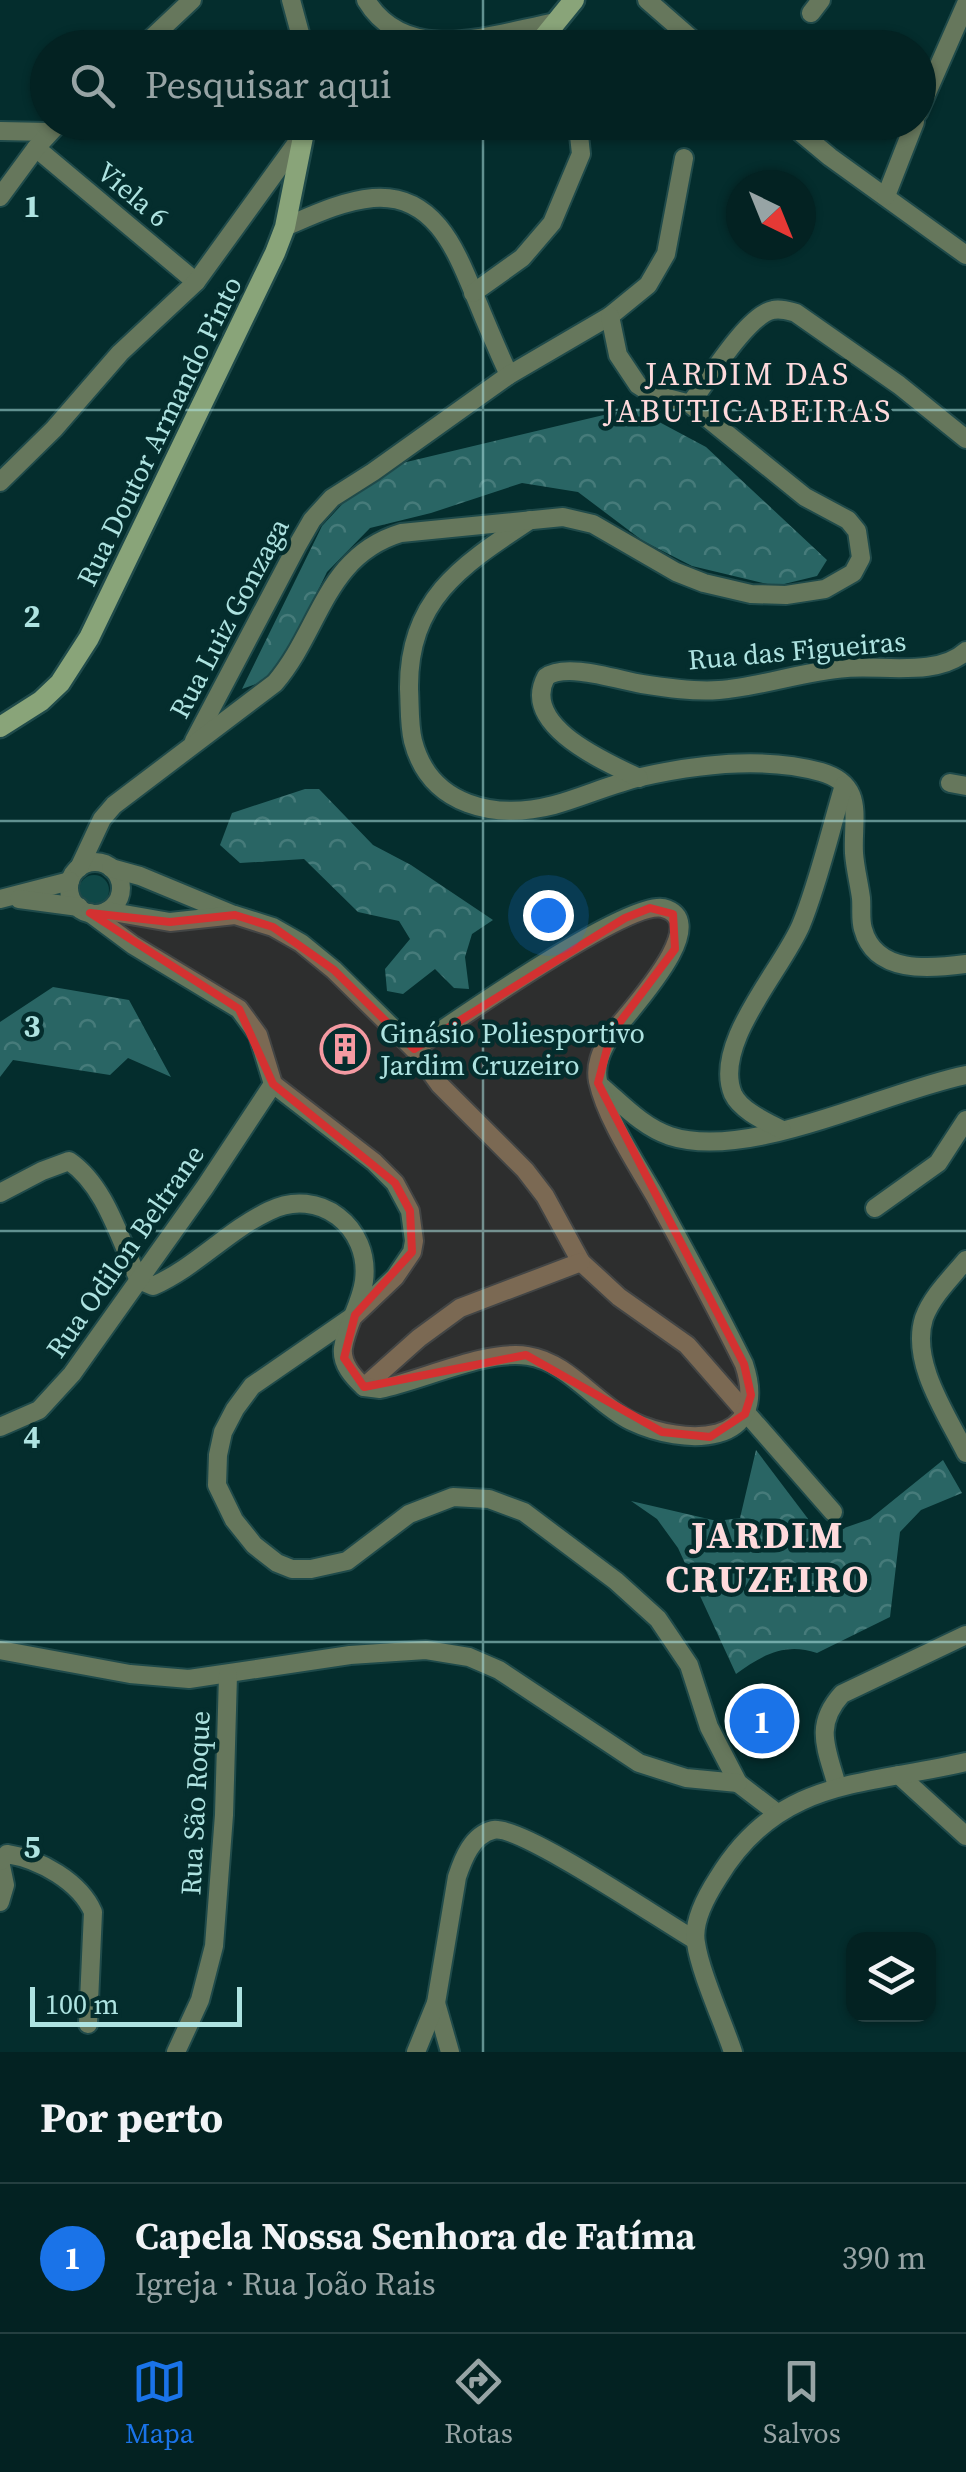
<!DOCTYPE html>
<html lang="pt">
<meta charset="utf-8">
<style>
:root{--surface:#032222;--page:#0d2a2a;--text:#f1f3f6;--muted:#97a4a5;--line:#243f40;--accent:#1a73e8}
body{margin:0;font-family:"Source Serif 4",serif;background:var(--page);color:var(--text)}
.controls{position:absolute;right:30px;bottom:30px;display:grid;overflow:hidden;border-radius:20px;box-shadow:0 2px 8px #0004}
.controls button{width:90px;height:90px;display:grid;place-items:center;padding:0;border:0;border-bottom:2px solid var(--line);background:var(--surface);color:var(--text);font:50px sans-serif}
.compass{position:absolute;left:726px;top:170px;width:90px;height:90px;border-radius:50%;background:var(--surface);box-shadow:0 2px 8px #0004;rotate:137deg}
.scale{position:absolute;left:30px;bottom:25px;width:212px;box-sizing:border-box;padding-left:10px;border:5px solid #aee3e1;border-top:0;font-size:28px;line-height:35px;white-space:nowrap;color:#aee3e1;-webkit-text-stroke:8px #042d2d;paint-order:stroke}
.you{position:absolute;left:548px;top:915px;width:35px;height:35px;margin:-25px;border:8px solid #fff;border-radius:50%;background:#1a73e8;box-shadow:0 0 0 15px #1a73e833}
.badge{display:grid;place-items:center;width:65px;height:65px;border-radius:50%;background:var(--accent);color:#fff;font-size:32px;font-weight:700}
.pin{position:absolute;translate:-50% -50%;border:5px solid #fff;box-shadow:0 2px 10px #0006}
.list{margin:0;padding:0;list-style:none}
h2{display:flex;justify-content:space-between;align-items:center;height:130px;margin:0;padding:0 40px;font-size:42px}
h2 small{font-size:32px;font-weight:400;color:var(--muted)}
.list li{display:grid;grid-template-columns:65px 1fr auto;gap:30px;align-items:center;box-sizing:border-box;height:150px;padding:0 40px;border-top:2px solid var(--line)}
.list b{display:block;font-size:38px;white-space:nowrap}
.list p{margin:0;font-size:32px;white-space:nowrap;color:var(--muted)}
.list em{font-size:32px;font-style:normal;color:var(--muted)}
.icon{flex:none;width:55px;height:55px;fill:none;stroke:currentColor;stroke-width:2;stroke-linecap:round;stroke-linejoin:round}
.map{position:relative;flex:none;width:966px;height:2052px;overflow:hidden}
.search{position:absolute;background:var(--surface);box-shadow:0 2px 8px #0004;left:30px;right:30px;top:30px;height:110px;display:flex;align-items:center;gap:25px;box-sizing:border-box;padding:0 35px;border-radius:55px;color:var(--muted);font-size:38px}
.sheet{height:280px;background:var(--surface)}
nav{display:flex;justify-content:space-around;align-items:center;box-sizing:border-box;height:140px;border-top:2px solid var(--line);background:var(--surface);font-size:28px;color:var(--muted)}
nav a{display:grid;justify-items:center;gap:5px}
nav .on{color:var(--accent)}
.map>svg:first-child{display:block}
.green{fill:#104847}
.forest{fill:url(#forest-crowns)}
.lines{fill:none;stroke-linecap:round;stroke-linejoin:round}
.minor-casing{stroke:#1f4a4a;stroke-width:22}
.secondary-casing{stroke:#1f4a4a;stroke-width:25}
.minor{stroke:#66775c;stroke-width:18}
.secondary{stroke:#89a479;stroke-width:20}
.marked{fill:#d43131;fill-opacity:0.2;stroke:#d43131;stroke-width:8;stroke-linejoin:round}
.grid{fill:none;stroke:#aee3e1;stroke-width:2.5;stroke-opacity:0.55}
.labels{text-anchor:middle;stroke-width:9;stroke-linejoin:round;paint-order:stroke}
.street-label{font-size:28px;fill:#aee3e1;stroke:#042d2d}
.poi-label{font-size:28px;fill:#aee3e1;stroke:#042d2d;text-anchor:start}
.quarter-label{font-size:32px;letter-spacing:2.5px;fill:#fedadc;stroke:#042d2d}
.district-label{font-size:38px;font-weight:bold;letter-spacing:2.5px;fill:#fedadc;stroke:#042d2d}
.grid-label{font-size:32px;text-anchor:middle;font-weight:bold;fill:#aee3e1;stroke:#042d2d;stroke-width:9;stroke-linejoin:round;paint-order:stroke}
</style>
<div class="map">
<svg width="966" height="2052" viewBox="0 0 966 2052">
<defs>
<pattern id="forest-crowns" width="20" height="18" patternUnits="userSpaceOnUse" patternTransform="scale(2.5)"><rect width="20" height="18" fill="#296564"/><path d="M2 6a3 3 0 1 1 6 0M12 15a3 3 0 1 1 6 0" fill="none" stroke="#467b7a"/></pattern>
</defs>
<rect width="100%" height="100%" fill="#042d2d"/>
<circle class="green" cx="94" cy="890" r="15"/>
<g class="forest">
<path d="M 633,408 L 706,447 L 827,560 L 817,576 L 776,586 L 692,566 L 643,541 L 578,492 L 522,483 L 431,513 L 370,528 L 327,572 L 285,658 L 262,682 L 242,689 L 322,526 L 347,499 L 394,465 Z"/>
<path d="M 305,789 L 319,789 L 373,845 L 411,865 L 493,920 L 472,934 L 465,957 L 469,989 L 454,988 L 435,969 L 403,994 L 387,991 L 385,969 L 410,939 L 399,921 L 358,912 L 304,859 L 240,863 L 220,845 L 232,813 Z"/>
<path d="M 53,987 L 129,1000 L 171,1077 L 128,1058 L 110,1075 L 13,1060 L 0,1077 L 0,1022 Z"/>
<path d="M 756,1450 L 821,1536 L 870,1519 L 943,1460 L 962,1493 L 921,1510 L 900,1532 L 890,1617 L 817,1653 C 785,1642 762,1655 736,1674 L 678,1548 L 657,1519 L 631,1501 L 717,1521 L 740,1518 Z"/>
</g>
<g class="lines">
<g class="minor-casing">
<g id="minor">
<path d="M 291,0 L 304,48"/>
<path d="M 366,0 C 407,68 496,33 556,22"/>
<path d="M 647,0 L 702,48"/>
<path d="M 811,13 L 821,0"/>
<path d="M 141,48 L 192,0"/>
<path d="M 918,113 L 966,4"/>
<path d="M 788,122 L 830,157 L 966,255"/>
<path d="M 0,131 L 49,132"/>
<path d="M 36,148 L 196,282"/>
<path d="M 886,196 L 915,122"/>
<path d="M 0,197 L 36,148 L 60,122"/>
<path d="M 285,227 C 313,215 342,201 373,198 C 434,193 456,250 475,296 C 486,323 497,349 509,375"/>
<path d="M 473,293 L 522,258 L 552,223 L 581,154 L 579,135 L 571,122"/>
<path d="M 690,404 C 707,382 747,315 773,310 C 781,308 789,311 796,313 L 899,385 L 966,439"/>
<path d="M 0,482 L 54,429 L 120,353 L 196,282 L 301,137"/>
<path d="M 530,520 C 462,565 408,599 409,689 C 410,706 409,725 413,741 C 430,807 496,820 554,805 C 583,797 611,784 641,777 C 698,764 763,756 821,772 C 866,785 852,818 854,853 C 855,868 859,883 861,898 C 862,908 860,919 863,929 C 875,974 929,969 966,964"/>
<path d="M 194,741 L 297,546 L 312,520 L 332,498 L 373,472 L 509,375 L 610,316 L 648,285 L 666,254 L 684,158"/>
<path d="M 639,778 C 606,762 520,726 546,677 C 566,662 618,680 642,684 C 667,688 694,692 719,690 C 761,687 803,671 847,668 C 883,665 938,677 966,651"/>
<path d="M 950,783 L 966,786"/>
<circle cx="95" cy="888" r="26"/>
<path d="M 79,868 L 102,819 L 114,805 L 275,683 C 321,629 325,556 401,533 L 563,517 L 593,524 L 676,572 L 704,583 L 751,594 L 786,595 L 825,589 L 853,573 L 861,558 L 857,531 L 848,520 L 805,497 L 690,404 L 652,394 L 638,385 L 618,355 L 610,316"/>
<path d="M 111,868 L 140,876 L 234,915"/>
<path d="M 0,899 L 70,881"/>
<path d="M 19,899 L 79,907"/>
<path d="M 107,911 L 170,922 L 235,915 L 273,927 L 301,943 L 334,970 L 414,1049 L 440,1085 L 525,1170 L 545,1196 L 581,1262 L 619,1297 L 687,1345 L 833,1512"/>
<path d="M 90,913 L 133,945 L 239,1009 L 258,1035 L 273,1084 L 374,1162 L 395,1183 L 410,1211 L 414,1241 L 412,1252 L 395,1277 L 355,1315 L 252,1386 L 235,1409 L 223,1432 L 218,1455 L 217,1485 L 234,1520 L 254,1545 L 277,1563 L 292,1569 L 311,1569 L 347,1561 L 409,1514 L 453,1497 L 489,1499 L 524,1512 L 616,1581 L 658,1619 L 689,1665 L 709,1727 L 738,1783 L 777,1813"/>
<path d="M 602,1087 C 623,1105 643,1127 670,1136 C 749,1162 885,1091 966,1075"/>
<path d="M 782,1130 C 767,1122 741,1111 733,1094 C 712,1044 782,970 801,925 C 819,881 830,831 844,785"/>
<path d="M 0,1193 L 42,1171 L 69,1161 C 106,1186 120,1241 139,1280 L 153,1286 C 196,1267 227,1231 269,1211 C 319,1186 371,1227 364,1281 C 361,1304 346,1326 343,1348 C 341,1364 353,1377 364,1387 L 419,1338 L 460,1308 L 581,1262"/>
<path d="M 875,1208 L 938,1163 L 966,1120"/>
<path d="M 966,1260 C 952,1277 932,1296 924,1318 C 910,1362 947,1415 966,1453"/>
<path d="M 364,1387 L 380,1389 C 421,1381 487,1349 528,1356 C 568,1362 596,1404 631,1421 C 683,1446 772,1448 744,1364 C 716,1308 686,1252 655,1196 C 636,1163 606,1118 598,1081 C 595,1065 601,1052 609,1038 C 620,1020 718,922 663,908 C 628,900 451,1024 414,1049"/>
<path d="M 0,1427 L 39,1410 L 72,1374 L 205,1187 L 273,1084"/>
<path d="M 0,1650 L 130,1674 L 189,1679 L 350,1655 L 426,1650 L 469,1657 L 499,1670 L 639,1763 L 686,1778 L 738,1783"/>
<path d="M 899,1775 L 966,1836"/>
<path d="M 837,1786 C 827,1749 813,1726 842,1694 L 966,1635"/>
<path d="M 0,1861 L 5,1885 L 0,1902"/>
<path d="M 1,1861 L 7,1854 C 40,1859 80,1882 93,1912 L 88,2024"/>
<path d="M 436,2003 L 450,2052"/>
<path d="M 176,2052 L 200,2000 L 214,1946 L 224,1815 L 228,1675"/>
<path d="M 416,2052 L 436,2003 L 457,1877 C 463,1859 472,1835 493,1830 C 520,1824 662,1921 695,1940"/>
<path d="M 733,2052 C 723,2022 700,1972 696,1943 C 692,1922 707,1895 718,1878 C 779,1777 865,1786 966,1762"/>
</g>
</g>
<g class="secondary-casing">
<g id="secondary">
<path d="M 535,48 L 574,0"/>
<path d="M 413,122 L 431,122"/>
<path d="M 0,727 L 41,701 L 60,683 L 89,638 L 275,253 L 285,227 L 306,122"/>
</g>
</g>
<use href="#minor" class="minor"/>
<use href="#secondary" class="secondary"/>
</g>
<path class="marked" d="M 650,908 L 673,914 L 675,949 L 611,1034 L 598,1083 L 744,1364 L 751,1395 L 745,1414 L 710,1437 L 662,1432 L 526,1355 L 364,1387 L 344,1358 L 355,1315 L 412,1252 L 410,1211 L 395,1183 L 273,1084 L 239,1009 L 90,913 L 170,922 L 235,915 L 273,927 L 334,970 L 414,1049 L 625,918 Z"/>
<path class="grid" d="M 483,0 L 483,48M 483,122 L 483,2052M 0,410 L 966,410M 0,821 L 966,821M 0,1231 L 966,1231M 0,1642 L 966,1642"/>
<defs>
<g id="building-ring" transform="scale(2.5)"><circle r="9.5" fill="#042d2d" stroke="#f49aa2" stroke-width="1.5"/><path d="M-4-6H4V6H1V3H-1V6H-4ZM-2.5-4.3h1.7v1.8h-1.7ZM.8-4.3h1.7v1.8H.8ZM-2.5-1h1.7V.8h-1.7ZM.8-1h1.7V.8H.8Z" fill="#f49aa2"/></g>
</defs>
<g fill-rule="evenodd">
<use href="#building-ring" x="345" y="1049"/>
</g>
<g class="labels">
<g class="street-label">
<text transform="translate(133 194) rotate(40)" y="10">Viela 6</text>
<text transform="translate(159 431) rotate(-64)" y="10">Rua Doutor Armando Pinto</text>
<text transform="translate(229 618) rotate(-62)" y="10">Rua Luiz Gonzaga</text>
<text transform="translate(797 650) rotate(-5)" y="10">Rua das Figueiras</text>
<text transform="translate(125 1251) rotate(-55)" y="10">Rua Odilon Beltrane</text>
<text transform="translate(195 1803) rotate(-87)" y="10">Rua São Roque</text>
</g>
<g class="poi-label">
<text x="380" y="1043">Ginásio Poliesportivo<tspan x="380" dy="32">Jardim Cruzeiro</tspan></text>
</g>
<g class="quarter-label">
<text x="748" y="385">JARDIM DAS<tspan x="748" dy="37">JABUTICABEIRAS</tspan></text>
</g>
<g class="district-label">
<text x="768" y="1548">JARDIM<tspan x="768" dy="44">CRUZEIRO</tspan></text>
</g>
</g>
<g class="grid-label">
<text x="32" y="217">1</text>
<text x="32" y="627">2</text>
<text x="32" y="1037">3</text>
<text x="32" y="1448">4</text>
<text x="32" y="1858">5</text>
</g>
</svg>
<div class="controls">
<button><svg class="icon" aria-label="layers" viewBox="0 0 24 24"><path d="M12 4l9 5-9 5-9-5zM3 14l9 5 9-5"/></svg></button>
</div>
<svg class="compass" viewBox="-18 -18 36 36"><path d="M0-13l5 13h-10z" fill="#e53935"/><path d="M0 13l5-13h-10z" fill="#97a4a5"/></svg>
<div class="scale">100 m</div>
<div class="you"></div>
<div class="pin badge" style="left:762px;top:1721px">1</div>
<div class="search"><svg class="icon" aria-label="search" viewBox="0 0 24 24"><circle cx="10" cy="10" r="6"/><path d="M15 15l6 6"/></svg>Pesquisar aqui</div>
</div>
<section class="sheet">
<h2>Por perto<small></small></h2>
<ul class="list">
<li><span class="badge">1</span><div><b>Capela Nossa Senhora de Fatíma</b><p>Igreja · Rua João Rais</p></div><em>390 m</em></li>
</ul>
</section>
<nav>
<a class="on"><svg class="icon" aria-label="map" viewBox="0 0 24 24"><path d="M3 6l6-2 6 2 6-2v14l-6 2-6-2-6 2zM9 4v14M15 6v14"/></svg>Mapa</a>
<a><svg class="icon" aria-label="directions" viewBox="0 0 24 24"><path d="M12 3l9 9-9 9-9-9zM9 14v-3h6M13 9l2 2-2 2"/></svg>Rotas</a>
<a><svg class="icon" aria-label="saved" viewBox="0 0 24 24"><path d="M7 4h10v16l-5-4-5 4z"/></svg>Salvos</a>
</nav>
